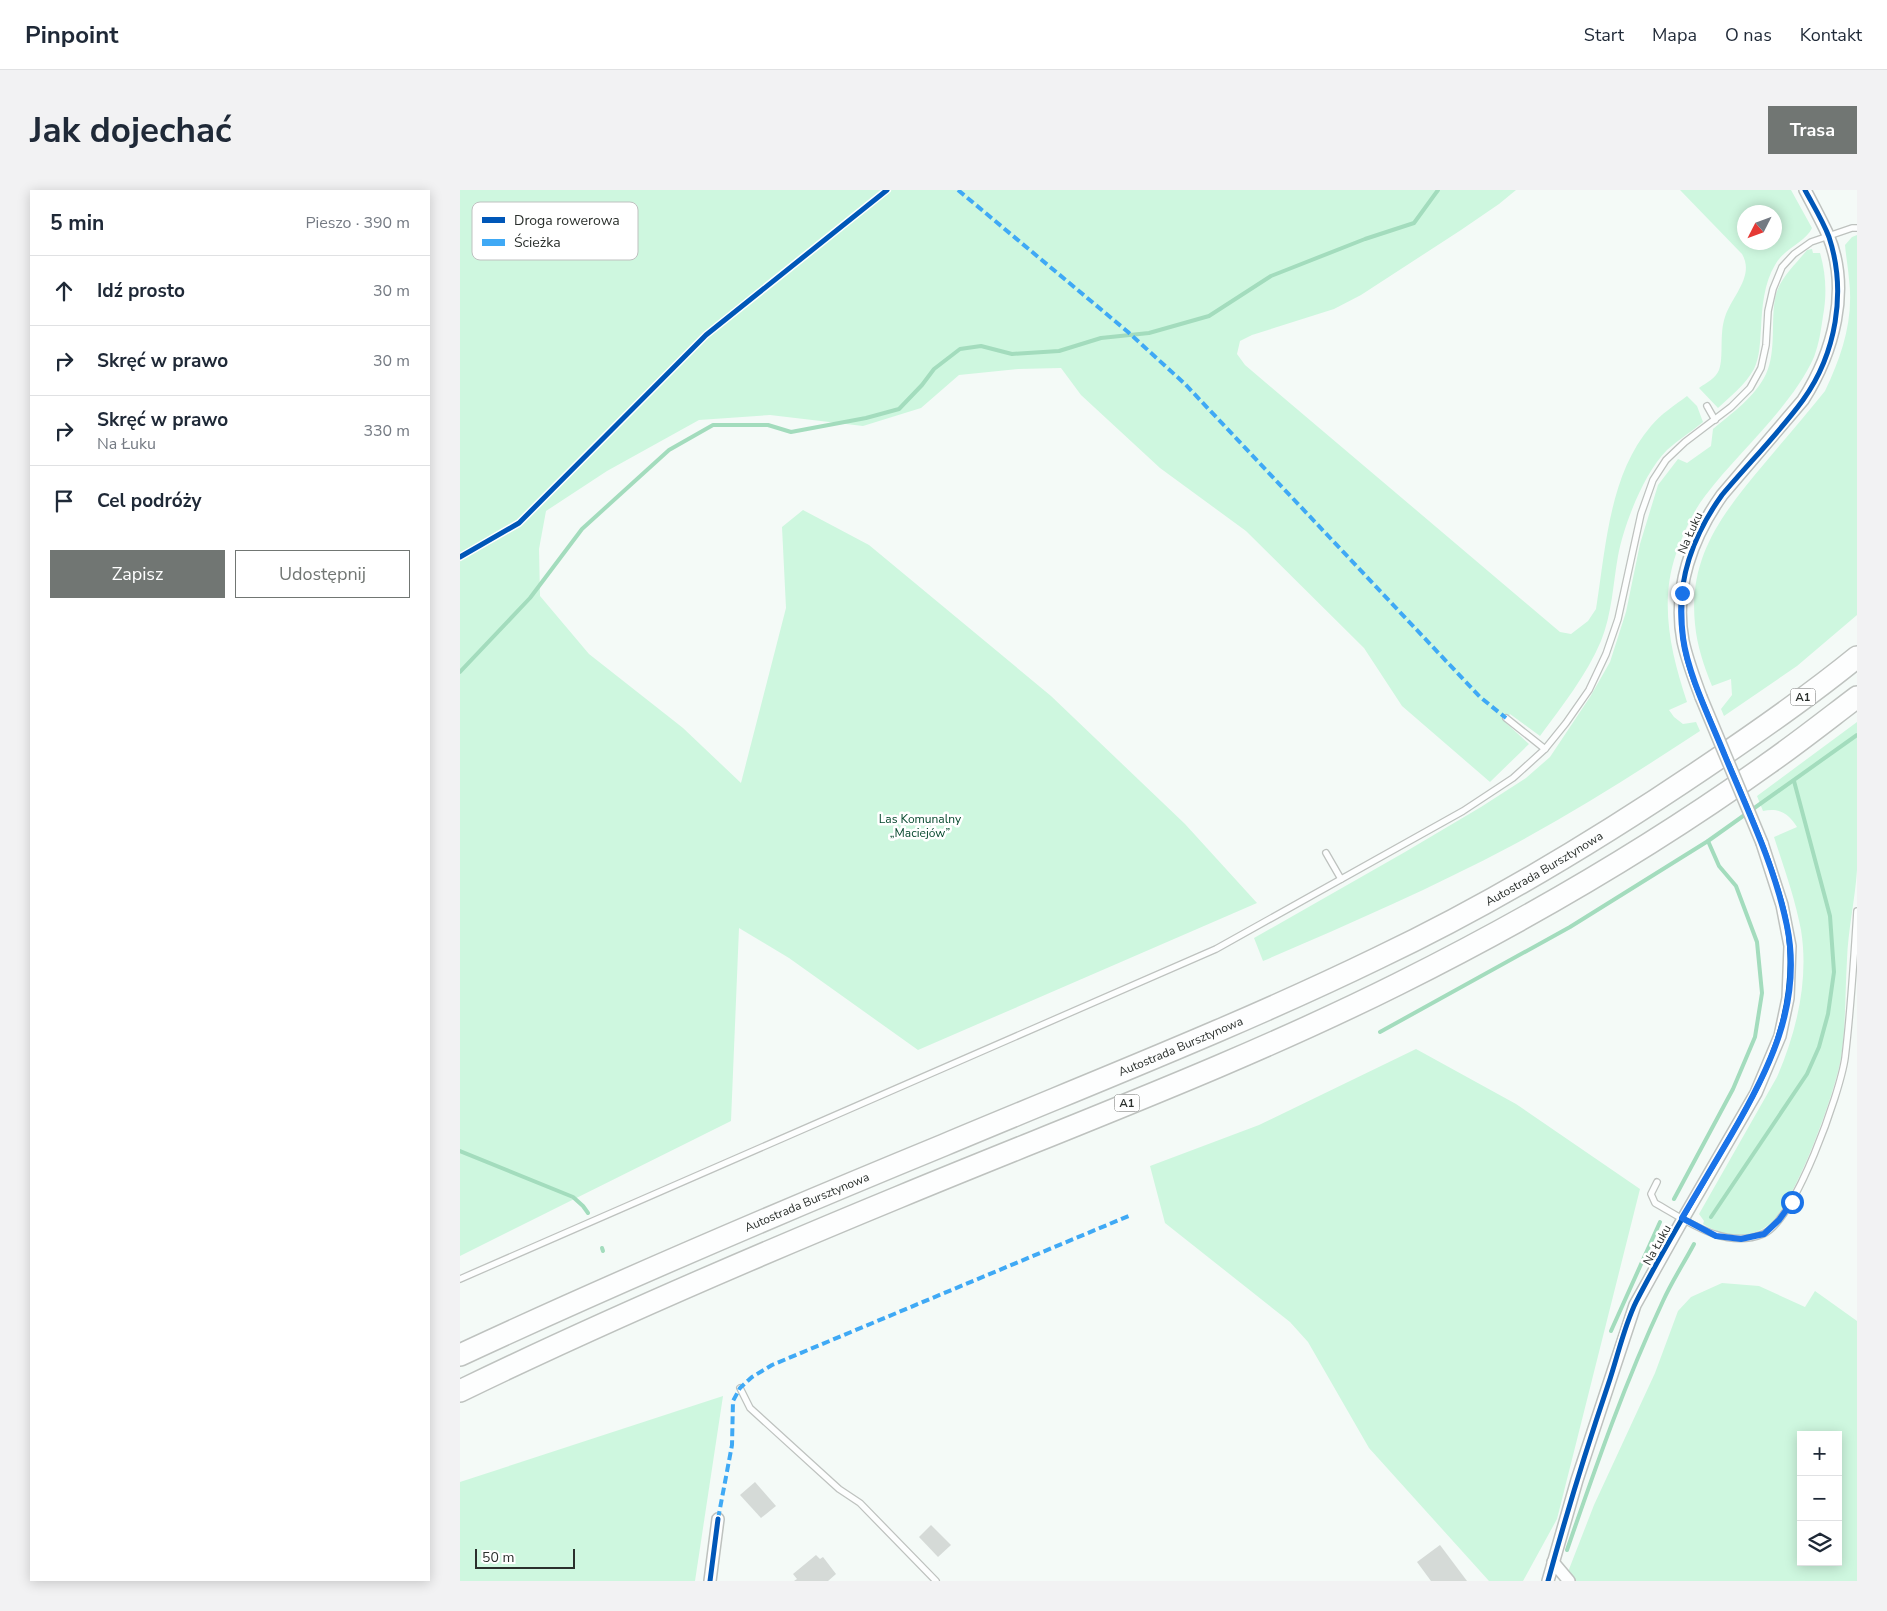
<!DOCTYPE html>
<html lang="pl">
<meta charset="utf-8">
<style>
:root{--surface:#fff;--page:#f2f2f3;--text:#1f2937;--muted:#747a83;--line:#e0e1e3;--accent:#717673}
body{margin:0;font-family:"Nunito Sans",sans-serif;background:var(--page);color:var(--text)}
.controls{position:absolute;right:15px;bottom:15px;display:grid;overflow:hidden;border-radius:0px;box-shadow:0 2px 12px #0003}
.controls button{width:45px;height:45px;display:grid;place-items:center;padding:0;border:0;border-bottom:1px solid var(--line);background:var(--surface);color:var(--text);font:25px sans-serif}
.compass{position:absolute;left:1277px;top:15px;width:45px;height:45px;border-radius:50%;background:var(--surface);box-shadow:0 2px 12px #0003;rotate:228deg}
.scale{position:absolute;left:15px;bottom:12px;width:100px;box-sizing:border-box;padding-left:5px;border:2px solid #2a2f2c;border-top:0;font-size:14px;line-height:18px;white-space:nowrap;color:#2a2f2c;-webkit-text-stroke:4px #fff;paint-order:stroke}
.stop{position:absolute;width:15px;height:15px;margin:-11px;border:4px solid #1a73e8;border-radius:50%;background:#fff}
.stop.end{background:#1a73e8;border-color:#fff;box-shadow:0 1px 5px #0008}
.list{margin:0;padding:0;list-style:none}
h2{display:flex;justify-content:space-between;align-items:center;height:65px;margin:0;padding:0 20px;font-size:21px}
h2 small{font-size:16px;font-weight:400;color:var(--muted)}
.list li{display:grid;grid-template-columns:32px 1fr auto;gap:15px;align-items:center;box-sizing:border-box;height:70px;padding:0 20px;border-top:1px solid var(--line)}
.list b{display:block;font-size:19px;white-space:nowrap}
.list p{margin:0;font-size:16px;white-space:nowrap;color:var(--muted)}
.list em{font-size:16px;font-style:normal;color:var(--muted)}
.actions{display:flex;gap:10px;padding:15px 20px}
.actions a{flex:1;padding:11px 0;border:1px solid var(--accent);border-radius:0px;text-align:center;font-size:18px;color:var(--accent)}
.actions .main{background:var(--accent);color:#fff}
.icon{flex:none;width:28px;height:28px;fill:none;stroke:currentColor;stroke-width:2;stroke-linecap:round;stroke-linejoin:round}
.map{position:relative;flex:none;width:1397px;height:1391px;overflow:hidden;border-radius:0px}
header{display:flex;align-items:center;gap:30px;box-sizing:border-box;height:70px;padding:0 25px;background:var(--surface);border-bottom:1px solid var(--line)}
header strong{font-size:24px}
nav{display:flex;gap:28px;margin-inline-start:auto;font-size:18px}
.intro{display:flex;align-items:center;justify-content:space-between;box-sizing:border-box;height:120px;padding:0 30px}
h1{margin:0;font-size:35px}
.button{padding:12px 22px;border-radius:0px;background:var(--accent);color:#fff;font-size:18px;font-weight:700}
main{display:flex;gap:30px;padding:0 30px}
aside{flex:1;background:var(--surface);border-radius:0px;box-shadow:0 2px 12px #0003}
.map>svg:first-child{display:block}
.green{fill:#cef7df;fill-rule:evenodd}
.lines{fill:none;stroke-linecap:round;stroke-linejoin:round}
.stream{stroke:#a3dcbd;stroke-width:4}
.building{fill:#d5dad7}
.lane-casing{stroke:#bec2bf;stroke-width:8}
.street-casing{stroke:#bec2bf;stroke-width:14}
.highway-casing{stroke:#bec2bf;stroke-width:24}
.lane{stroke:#fdfefe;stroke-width:5.5}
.street{stroke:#fdfefe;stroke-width:11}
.highway{stroke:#fdfefe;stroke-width:21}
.street-bridge-casing{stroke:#bec2bf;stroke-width:14;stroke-linecap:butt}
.street-bridge{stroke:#fdfefe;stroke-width:11}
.quiet{stroke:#3fa9f5;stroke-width:4;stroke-dasharray:8 4;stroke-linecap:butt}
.cycleway-casing{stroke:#fff;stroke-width:8}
.cycleway{stroke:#0057b8;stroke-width:5}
.route{stroke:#1a73e8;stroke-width:6}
.labels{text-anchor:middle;stroke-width:5;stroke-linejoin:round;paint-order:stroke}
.shield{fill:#fff;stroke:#6a6d6b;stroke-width:1}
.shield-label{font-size:11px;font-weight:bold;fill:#2a2f2c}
.street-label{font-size:12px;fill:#2a2f2c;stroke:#fff}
.park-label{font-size:12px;fill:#05472c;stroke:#fff}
.key{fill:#fff;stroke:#bfc1c0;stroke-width:1}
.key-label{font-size:14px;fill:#2a2f2c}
</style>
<header>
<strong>Pinpoint</strong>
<nav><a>Start</a><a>Mapa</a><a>O nas</a><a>Kontakt</a></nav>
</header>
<div class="intro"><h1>Jak dojechać</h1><a class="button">Trasa</a></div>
<main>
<aside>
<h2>5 min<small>Pieszo · 390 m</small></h2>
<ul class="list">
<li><svg class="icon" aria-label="ahead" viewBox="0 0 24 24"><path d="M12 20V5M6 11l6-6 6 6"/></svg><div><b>Idź prosto</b></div><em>30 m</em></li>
<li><svg class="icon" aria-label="right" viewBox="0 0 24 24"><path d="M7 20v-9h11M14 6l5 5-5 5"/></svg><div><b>Skręć w prawo</b></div><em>30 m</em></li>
<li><svg class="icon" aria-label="right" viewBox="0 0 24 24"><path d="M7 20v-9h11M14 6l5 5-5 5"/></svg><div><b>Skręć w prawo</b><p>Na Łuku</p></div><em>330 m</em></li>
<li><svg class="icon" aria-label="arrive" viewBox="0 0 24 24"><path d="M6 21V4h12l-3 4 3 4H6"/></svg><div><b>Cel podróży</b></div></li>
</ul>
<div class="actions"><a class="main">Zapisz</a><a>Udostępnij</a></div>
</aside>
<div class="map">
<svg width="1397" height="1391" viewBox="0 0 1397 1391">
<rect width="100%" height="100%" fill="#f4faf7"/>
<g class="green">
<path d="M 0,0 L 1056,0 L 1039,14 L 1001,40 L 901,105 L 874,119 L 792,145 L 780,151 L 777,164 L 785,175 L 1100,442 L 1111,444 L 1128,431 L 1136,419 C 1146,357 1149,285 1191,236 C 1201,224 1215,215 1227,206 L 1237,216 L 1243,232 C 1231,242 1218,250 1207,260 C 1184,283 1164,334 1158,366 C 1153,394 1152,424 1141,451 C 1126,486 1102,516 1080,546 L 1050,524 L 1045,532 L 1069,554 L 1030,592 L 942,516 L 904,458 L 786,341 L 700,278 L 621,205 L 601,178 L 558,179 L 499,185 L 461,218 L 403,236 L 310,225 L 239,230 L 147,281 L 86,321 L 79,359 L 80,406 L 129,464 L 223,538 L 281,593 L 326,418 L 322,337 L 343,320 L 409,355 L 591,506 L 725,634 L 797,713 L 458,860 L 329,768 L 279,738 L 271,931 L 0,1066 Z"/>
<path d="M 1220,0 L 1331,0 L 1352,38 C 1346,52 1324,58 1315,75 C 1304,93 1302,117 1301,138 C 1300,151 1300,167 1294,179 C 1285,195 1271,206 1258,218 L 1239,198 C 1246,193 1256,188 1259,180 C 1264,167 1259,144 1265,127 C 1272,106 1295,86 1282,64 ZM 1284,22 L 1314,22 L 1314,52 L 1284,52 Z"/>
<path d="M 1397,45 L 1397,425 L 1337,476 L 1264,526 L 1261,519 L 1272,505 L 1271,489 L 1252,496 C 1244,476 1237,456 1235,434 C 1228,366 1263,323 1304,274 C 1324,250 1345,226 1365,201 C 1382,165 1394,130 1389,89 C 1388,78 1386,66 1385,55 L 1392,47 Z"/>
<path d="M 1352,59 L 1353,63 L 1360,63 C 1366,83 1367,105 1363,126 C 1361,140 1359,154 1354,167 C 1331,218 1278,262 1245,306 C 1232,323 1223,344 1216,364 C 1199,413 1211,464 1227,512 L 1209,520 L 1214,527 L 1223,534 L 1236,532 L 1240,541 C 1179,581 1118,620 1053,655 C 972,698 887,735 803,771 L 794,748 L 945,662 L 1021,617 L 1066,588 L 1090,567 L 1130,507 L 1150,472 L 1166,422 L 1180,354 L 1198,295 L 1218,269 L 1227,273 L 1251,256 L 1253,239 C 1272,223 1295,207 1306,184 C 1317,161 1310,128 1316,104 C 1321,87 1336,74 1347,60 Z"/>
<path d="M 1397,532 C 1397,565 1397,597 1397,630 C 1397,647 1397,663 1397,680 C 1395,710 1388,740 1387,770 C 1385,803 1386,835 1381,868 C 1375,903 1335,1016 1307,1036 C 1288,1050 1262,1046 1243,1034 L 1244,1031 L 1239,1024 L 1317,887 C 1337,841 1349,789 1341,740 C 1335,708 1324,678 1314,647 L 1337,637 C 1329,624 1319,617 1303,621 L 1297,606 Z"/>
<path d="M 956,859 L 1056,914 L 1180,999 L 1097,1329 L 1063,1391 L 1029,1391 L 909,1258 L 848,1152 L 830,1132 L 705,1033 L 690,976 L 799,935 Z"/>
<path d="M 1262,1093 L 1299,1096 L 1345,1117 L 1355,1101 L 1397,1131 L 1397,1391 L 1109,1391 L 1106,1387 L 1134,1315 L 1195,1183 L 1218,1121 L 1231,1107 ZM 1341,1245 L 1378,1245 L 1378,1372 L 1341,1372 Z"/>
<path d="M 263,1206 L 235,1391 L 0,1391 L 0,1292 Z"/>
</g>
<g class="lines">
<g class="stream">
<path d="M 0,482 L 70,408 L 122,339 L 209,260 L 253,235 L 308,235 L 331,242 L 406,228 L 439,219 L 462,195 L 474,179 L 500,159 L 521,156 L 552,164 L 599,161 L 641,148 L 689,143 L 749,126 L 811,86 L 905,49 L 954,33 L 978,0"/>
<path d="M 920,842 L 1110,737 L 1248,651 L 1397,545"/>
<path d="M 0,961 L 113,1007 L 123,1016 L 128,1023"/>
<path d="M 1214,1009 L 1273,899 L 1295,847 L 1302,803 L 1297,752 L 1276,696 L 1259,676 L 1248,651"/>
<path d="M 1251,1027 L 1347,884 L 1359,857 L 1368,824 L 1374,782 L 1370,726 L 1334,591"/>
<path d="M 142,1058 L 143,1061"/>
<path d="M 1151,1141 L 1200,1032"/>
<path d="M 1107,1360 C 1136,1276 1165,1192 1203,1111 C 1212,1091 1224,1073 1234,1054"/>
</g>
</g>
<g class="building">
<path d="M 295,1292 L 316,1316 L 301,1328 L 280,1305 Z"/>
<path d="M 471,1335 L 491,1355 L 478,1367 L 459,1347 Z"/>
<path d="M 980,1355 L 1007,1391 L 971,1391 L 957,1372 Z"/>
<path d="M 356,1365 L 360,1369 L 363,1367 L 376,1384 L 368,1391 L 334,1391 L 337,1389 L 333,1384 Z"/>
</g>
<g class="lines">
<g class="lane-casing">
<g id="lane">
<path d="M 1247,216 L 1255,230"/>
<path d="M 1046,528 L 1085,559"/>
<path d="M 866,663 L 881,689"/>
<path d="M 1197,992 L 1191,1004 L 1195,1013 C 1227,1031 1265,1060 1303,1044 C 1335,1031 1380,903 1385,868 C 1391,819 1394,770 1397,721"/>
<path d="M 0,1089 L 756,759 L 1003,621 L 1053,588 L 1085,559 L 1106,533 L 1129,500 L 1146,464 L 1158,429 L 1181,324 L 1193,290 L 1206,270 L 1225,252 L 1271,217 L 1290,198 L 1301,178 L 1306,155 L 1308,121 L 1313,99 L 1322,77 L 1334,64 L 1351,52 L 1392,38 L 1397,38"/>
<path d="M 280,1198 L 290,1218 L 379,1299 L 400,1313 L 476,1391"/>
</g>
</g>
<g class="street-casing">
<g id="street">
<path d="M 1241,507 C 1234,488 1227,470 1223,451 C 1213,399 1232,347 1262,305 L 1343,210 C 1373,163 1391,100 1368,45 C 1361,30 1353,15 1345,0"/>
<path d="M 1093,1372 L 1109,1391"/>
<path d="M 250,1391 L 258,1329"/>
<path d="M 1088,1391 L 1117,1290 L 1175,1115 L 1223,1029 L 1296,903 L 1320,846 L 1328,808 L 1330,756 L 1322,715 L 1302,653"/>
</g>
</g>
<g class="highway-casing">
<g id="highway">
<path id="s1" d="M 0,1165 C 159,1091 321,1022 484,955 C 629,894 776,837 918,768 C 1032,714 1139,649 1244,578 C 1296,543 1348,507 1397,467"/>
<path d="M 0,1201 C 144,1131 291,1068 439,1007 C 605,938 776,875 938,794 C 1066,730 1192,657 1309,573 C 1339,552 1368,529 1397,507"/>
</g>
</g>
<use href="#lane" class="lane"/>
<use href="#street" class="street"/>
<use href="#highway" class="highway"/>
<g class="street-bridge-casing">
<path id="street-bridge" d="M 1241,507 L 1302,653"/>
</g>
<use href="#street-bridge" class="street-bridge"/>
<g class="quiet">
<path d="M 498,0 L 668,142 L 725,194 L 1020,507 L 1046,528"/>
<path d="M 258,1329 L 272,1255 L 273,1211 L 280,1198 L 292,1187 L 312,1175 L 671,1025"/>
</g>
<g class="cycleway-casing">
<g id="cycleway">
<path d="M 0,367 L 59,333 L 246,145 L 427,0"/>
<path d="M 250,1391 L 258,1329"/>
<path d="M 1088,1391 C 1106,1325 1126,1260 1148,1195 C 1157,1169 1164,1136 1176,1112 C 1201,1063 1230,1016 1257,969 C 1295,904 1331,847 1330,769 C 1330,735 1320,704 1309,672 C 1293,628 1273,585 1255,542 C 1243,512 1227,481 1223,448 C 1215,396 1231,348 1262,305 C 1288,274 1319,243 1343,210 C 1376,164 1387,102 1369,47 C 1363,31 1353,15 1345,0"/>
</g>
</g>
<use href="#cycleway" class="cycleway"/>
</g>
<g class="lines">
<path class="route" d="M 1222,403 C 1221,418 1221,433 1223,448 C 1228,485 1251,531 1265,566 C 1288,621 1315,677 1327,736 C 1343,814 1308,882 1270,947 C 1254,974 1238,1001 1222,1028 L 1256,1046 L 1281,1049 L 1304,1044 L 1319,1030 L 1332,1012"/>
</g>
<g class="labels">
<g class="shield">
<rect x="1330.5" y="498.5" width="25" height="17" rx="4"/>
<rect x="654.5" y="904.5" width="25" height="17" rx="4"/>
</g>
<g class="shield-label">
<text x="1343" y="511">A1</text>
<text x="667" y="917">A1</text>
</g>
<g class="street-label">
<text transform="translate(1230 343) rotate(-66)" y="4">Na Łuku</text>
<text dy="4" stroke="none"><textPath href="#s1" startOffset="1189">Autostrada Bursztynowa</textPath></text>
<text dy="4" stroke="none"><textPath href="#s1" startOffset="784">Autostrada Bursztynowa</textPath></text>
<text dy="4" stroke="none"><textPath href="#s1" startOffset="379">Autostrada Bursztynowa</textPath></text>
<text transform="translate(1197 1055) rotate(-61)" y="4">Na Łuku</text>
</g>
<g class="park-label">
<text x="460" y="633">Las Komunalny<tspan x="460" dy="14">„Maciejów”</tspan></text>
</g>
</g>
<rect x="12" y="12" width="166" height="58" rx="8" class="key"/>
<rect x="22" y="27" width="23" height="6" fill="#0057b8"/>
<rect x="22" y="49" width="23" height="7" fill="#3fa9f5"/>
<g class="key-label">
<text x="54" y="35">Droga rowerowa</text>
<text x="54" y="57">Ścieżka</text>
</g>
</svg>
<div class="controls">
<button>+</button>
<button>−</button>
<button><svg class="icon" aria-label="layers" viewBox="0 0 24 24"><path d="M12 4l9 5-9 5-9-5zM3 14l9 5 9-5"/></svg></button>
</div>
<svg class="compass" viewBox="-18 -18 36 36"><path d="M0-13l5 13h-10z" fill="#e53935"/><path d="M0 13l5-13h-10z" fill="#747a83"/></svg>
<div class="scale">50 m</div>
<div class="stop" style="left:1332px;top:1012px"></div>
<div class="stop end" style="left:1222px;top:403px"></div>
</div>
</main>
